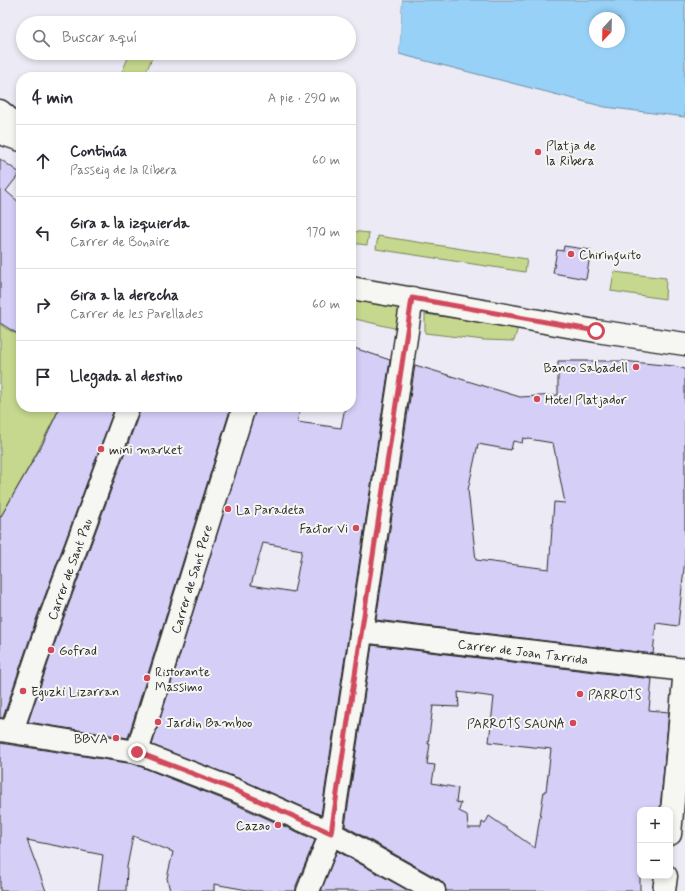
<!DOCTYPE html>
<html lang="es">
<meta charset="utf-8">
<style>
:root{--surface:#fff;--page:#f7f7f7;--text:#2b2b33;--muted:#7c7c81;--line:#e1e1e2}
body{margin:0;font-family:Mynerve,sans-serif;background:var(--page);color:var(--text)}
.controls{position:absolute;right:12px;bottom:12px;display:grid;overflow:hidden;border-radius:8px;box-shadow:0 2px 6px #0003}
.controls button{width:36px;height:36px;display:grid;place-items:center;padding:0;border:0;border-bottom:1px solid var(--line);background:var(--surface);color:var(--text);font:20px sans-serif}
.compass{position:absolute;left:589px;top:12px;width:36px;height:36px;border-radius:50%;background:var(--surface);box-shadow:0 2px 6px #0003;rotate:202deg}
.stop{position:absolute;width:12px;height:12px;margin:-9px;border:3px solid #d1495b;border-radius:50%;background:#fff}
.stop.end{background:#d1495b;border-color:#fff;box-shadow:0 1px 4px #0008}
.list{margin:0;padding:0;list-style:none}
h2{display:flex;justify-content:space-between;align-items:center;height:52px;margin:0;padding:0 16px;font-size:17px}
h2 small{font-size:13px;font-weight:400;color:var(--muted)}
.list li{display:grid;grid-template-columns:26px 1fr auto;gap:12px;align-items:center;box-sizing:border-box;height:72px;padding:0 16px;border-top:1px solid var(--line)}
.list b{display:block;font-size:15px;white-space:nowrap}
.list p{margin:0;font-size:13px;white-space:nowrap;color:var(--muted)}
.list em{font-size:13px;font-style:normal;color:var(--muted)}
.icon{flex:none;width:22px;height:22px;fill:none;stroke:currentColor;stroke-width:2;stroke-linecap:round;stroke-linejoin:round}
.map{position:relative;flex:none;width:685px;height:891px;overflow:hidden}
.search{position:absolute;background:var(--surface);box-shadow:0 2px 6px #0003;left:16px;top:16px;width:340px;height:44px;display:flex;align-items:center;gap:10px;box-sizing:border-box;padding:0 14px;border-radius:22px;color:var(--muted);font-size:15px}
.panel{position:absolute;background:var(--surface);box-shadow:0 2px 6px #0003;left:16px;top:72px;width:340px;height:340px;border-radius:16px}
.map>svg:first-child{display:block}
.green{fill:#c5d88d;stroke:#78825c}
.water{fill:#98d1f7;stroke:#6c8fa5;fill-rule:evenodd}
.pier{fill:#eceaf4}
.building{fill:#d5cef7;stroke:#2b2b2b;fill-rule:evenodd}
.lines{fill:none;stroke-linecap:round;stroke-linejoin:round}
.minor-casing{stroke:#2b2b2b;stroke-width:25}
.minor{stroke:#f6f6f2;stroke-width:22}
.route{stroke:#d1495b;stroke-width:5}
.poi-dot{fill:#d1495b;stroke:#f6f6f2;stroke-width:1.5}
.labels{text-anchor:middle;stroke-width:4;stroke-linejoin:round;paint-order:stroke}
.poi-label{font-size:13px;fill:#2b2b2b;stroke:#f6f6f2;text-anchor:start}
.street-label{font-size:13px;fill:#2b2b2b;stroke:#f6f6f2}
</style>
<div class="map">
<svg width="685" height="891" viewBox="0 0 685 891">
<rect width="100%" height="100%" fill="#eceaf4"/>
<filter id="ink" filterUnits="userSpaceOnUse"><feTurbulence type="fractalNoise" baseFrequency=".025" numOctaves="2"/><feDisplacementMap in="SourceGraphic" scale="8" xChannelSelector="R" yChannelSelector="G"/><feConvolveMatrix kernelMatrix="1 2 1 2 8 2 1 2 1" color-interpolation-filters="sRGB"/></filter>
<g filter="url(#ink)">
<g class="green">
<path d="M 130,53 L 154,53 L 144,77 L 120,77 Z"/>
<path d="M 351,231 L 369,233 L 367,245 L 351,243 Z"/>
<path d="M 378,236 L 527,259 L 525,272 L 376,249 Z"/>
<path d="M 614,272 L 666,278 L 665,299 L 611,291 Z"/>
<path d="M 351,298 L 402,308 L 398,329 L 351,318 Z"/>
<path d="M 425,314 L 518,327 L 514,341 L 484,340 L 425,333 Z"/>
<path d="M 0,324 L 5,328 L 21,336 L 21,407 L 60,407 L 35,456 L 0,518 Z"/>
</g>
<path class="water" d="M 402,0 L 685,0 L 685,117 L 605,107 L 399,54 ZM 595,18 L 619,18 L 619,42 L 595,42 Z"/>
<path class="pier" d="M 400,0 L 402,0 L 399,56 L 397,54 Z"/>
<g class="building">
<path d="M 0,159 L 20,173 L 6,191 L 21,204 L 21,336 L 0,323 Z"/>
<path d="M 564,246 L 591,250 L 586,279 L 553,273 L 557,250 L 563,251 Z"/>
<path d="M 351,347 L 390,360 L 321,815 L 240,779 L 152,745 L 256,407 L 301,407 L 297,422 L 341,428 L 345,407 L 351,407 ZM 263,543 L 302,550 L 294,592 L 251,585 Z"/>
<path d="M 558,361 L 622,361 L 674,366 L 685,369 L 685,559 L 678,626 L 656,623 L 653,654 L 376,620 L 415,365 L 520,397 L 558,395 ZM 523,438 L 553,443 L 565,503 L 554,502 L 549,569 L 476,560 L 468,490 L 478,444 L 511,450 L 513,441 L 522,443 Z"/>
<path d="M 60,407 L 115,407 L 36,620 L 3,718 L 0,718 L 0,518 L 42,445 Z"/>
<path d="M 140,407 L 231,407 L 128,738 L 28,722 L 60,628 L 140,411 Z"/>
<path d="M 372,645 L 652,679 L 649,710 L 669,712 L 660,810 L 640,810 L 640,891 L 446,891 L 445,885 L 440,880 L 345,826 ZM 458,692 L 494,697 L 489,742 L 551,749 L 546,791 L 544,791 L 535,848 L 489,816 L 485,824 L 482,822 L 481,828 L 468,828 L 467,815 L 459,811 L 461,803 L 456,802 L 458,788 L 432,783 L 435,765 L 427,764 L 430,744 L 428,744 L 433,706 L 459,707 Z"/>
<path d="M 0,743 L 134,764 L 230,802 L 315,840 L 296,886 L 296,891 L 253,891 L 214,884 L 214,891 L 170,891 L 167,878 L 173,852 L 133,836 L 127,867 L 126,891 L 98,891 L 103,855 L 27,840 L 46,891 L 0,891 Z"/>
<path d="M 337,851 L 409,891 L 321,891 Z"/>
</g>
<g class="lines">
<g class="minor-casing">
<g id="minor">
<path d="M 0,111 L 21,129"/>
<path d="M 0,133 L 21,140"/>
<path d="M 351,288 L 596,331 L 685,344"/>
<path d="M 361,631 L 685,670"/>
<path d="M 0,730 L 137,752 L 235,790 L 331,833 L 434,891"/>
<path d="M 12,731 L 48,624 L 128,407"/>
<path d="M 137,752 L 244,407"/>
<path d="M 670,834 L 685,669"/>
<path d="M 308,891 L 331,833 L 412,298"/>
<path d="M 664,891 L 666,876"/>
</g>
</g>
<use href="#minor" class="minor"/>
</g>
</g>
<g class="lines" filter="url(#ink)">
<path class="route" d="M 137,752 L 235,790 L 331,833 L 412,298 L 596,331"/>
</g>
<g class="poi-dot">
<circle cx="538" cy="152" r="4"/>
<circle cx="571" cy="254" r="4"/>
<circle cx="636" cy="367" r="4"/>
<circle cx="537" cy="399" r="4"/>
<circle cx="101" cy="449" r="4"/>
<circle cx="228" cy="509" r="4"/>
<circle cx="356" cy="528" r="4"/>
<circle cx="51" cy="650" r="4"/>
<circle cx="147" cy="678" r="4"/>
<circle cx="23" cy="691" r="4"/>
<circle cx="580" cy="694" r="4"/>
<circle cx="158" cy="722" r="4"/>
<circle cx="573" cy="723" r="4"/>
<circle cx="116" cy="738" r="4"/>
<circle cx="278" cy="825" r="4"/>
</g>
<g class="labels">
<g class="poi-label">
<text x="546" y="150">Platja de<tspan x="546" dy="15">la Ribera</tspan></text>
<text x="579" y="259">Chiringuito</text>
<text x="628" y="372" text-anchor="end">Banco Sabadell</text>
<text x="545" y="404">Hotel Platjador</text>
<text x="109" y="454">mini market</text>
<text x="236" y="514">La Paradeta</text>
<text x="348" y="533" text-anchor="end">Factor Vi</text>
<text x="59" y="655">Gofrad</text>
<text x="155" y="676">Ristorante<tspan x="155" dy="15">Massimo</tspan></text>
<text x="31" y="696">Eguzki Lizarran</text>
<text x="588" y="699">PARROTS</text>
<text x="166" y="727">Jardin Bamboo</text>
<text x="565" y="728" text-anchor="end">PARROTS SAUNA</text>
<text x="108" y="743" text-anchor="end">BBVA</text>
<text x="270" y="830" text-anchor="end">Cazao</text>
</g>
<g class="street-label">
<text transform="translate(69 569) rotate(-70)" y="5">Carrer de Sant Pau</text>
<text transform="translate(191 579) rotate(-73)" y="5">Carrer de Sant Pere</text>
<text transform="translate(523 651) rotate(7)" y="5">Carrer de Joan Tarrida</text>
</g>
</g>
</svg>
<div class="controls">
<button>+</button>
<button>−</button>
</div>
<svg class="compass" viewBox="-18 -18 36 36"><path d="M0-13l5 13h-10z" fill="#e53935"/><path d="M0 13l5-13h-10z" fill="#7c7c81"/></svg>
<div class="stop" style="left:596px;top:331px"></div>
<div class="stop end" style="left:137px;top:752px"></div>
<div class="search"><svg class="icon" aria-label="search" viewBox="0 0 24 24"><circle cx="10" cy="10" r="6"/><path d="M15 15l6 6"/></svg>Buscar aquí</div>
<section class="panel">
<h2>4 min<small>A pie · 290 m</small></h2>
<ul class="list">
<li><svg class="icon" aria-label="ahead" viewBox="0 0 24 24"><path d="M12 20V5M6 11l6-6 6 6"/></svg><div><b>Continúa</b><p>Passeig de la Ribera</p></div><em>60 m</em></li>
<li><svg class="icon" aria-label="left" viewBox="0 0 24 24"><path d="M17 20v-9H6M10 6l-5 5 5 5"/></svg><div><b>Gira a la izquierda</b><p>Carrer de Bonaire</p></div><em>170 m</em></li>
<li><svg class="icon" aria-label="right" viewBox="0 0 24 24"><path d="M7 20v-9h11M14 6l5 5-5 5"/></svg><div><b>Gira a la derecha</b><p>Carrer de les Parellades</p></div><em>60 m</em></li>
<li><svg class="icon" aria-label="arrive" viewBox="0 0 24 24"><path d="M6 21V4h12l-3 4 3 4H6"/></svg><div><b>Llegada al destino</b></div></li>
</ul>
</section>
</div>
